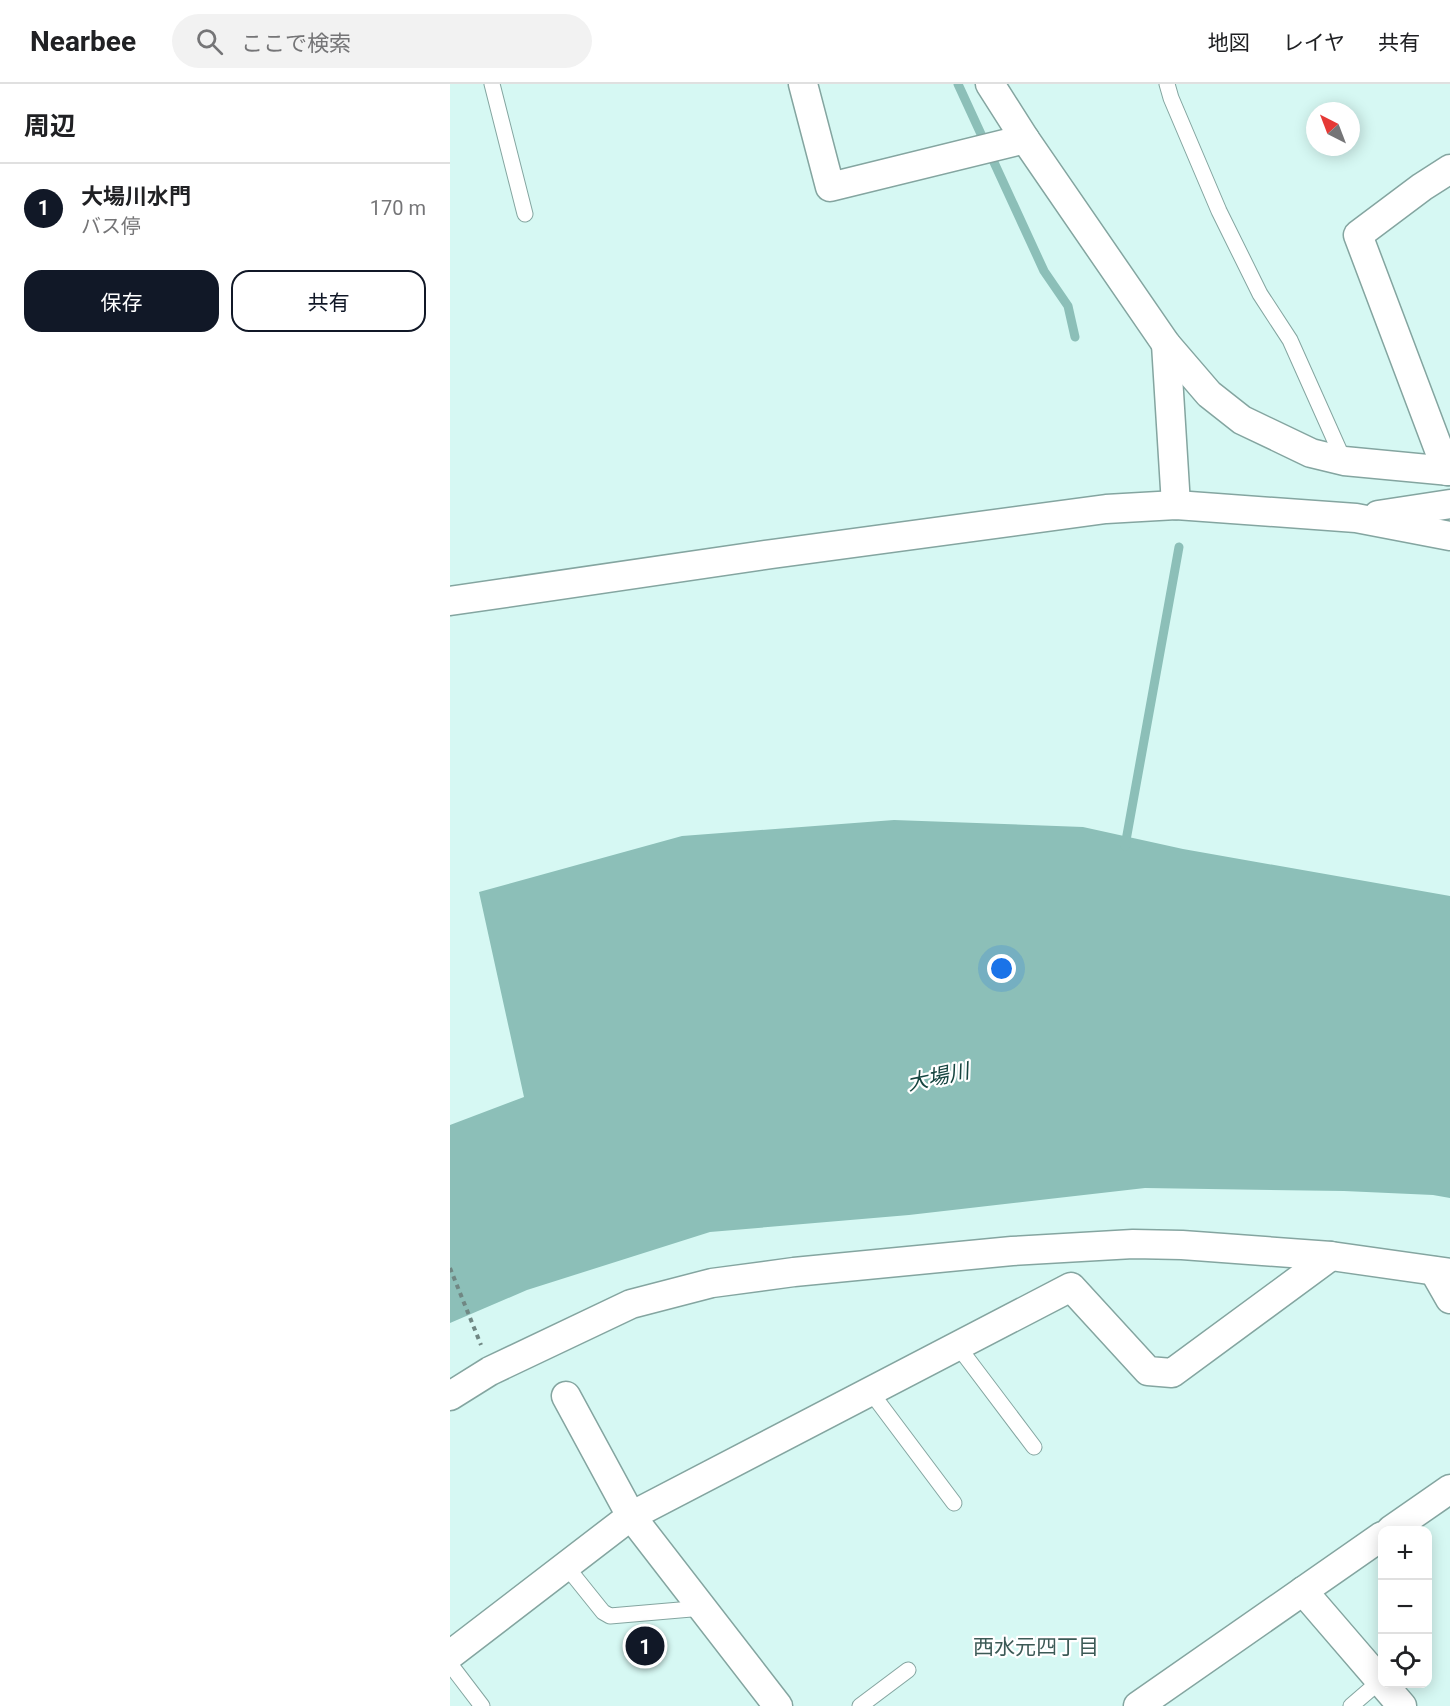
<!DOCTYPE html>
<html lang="ja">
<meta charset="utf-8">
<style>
:root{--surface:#fff;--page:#f2f2f2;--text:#202124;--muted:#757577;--line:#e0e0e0;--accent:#111827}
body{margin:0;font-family:Roboto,"Noto Sans JP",sans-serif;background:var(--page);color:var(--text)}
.controls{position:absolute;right:18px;bottom:18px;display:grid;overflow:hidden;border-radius:12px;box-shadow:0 3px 15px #0003}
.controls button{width:54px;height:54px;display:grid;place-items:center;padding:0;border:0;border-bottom:2px solid var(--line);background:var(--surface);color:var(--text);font:30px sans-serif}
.compass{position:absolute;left:856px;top:18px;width:54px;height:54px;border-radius:50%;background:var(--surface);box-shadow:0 3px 15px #0003;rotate:318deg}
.you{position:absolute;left:552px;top:885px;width:21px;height:21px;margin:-15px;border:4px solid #fff;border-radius:50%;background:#1a73e8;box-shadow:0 0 0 9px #1a73e833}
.badge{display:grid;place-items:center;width:39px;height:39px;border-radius:50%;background:var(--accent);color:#fff;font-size:20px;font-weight:700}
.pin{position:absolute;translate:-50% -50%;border:3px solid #fff;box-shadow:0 2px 6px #0006}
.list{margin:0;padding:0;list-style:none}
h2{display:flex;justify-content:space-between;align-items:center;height:78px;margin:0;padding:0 24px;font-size:26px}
h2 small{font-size:20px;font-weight:400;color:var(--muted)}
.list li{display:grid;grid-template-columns:39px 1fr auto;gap:18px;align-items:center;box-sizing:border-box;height:90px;padding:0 24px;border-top:2px solid var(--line)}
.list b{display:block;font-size:22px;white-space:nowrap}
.list p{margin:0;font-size:20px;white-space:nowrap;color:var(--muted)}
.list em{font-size:20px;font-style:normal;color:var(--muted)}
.actions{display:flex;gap:12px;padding:18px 24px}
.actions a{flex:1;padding:14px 0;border:2px solid var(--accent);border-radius:18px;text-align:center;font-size:21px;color:var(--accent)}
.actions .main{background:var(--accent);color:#fff}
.icon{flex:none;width:33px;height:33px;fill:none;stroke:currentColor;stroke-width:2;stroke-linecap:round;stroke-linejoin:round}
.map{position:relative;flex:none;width:1000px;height:1622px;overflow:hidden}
header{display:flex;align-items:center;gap:36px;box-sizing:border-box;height:84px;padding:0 30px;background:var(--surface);border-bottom:2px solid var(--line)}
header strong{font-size:28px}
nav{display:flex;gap:33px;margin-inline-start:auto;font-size:21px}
.search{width:420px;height:54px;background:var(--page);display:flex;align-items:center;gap:15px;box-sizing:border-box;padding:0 21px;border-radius:33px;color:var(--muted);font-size:22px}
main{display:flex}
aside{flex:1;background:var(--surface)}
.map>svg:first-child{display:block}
.water{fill:#8cbfb8}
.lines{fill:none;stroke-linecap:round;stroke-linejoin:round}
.stream{stroke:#8cbfb8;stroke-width:9}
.service-casing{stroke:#84a5a0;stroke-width:17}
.minor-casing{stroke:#84a5a0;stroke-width:31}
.path{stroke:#708783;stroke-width:4;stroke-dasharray:4.5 4.5;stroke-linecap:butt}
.service{stroke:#fff;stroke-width:15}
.minor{stroke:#fff;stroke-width:28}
.labels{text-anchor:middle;stroke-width:4.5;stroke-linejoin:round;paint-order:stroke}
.water-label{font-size:21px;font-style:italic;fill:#164540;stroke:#fff}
.neighbourhood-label{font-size:21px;fill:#3c5a56;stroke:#fff}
</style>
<header>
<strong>Nearbee</strong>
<div class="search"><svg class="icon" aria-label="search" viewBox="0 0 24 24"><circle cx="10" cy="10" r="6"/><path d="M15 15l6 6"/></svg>ここで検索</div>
<nav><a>地図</a><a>レイヤ</a><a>共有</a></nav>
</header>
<main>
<aside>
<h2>周辺<small></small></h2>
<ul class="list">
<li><span class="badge">1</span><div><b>大場川水門</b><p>バス停</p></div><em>170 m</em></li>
</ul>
<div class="actions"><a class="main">保存</a><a>共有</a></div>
</aside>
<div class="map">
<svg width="1000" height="1622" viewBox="0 0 1000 1622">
<rect width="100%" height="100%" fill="#d6f8f3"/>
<path class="water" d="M 444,736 L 633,743 L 733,765 L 1000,812 L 1000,1114 L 983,1111 L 894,1107 L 695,1104 L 459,1131 L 260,1148 L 77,1206 L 0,1239 L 0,1041 L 74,1013 L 29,808 L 232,752 Z"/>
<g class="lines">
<g class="stream">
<path d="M 508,0 L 594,187 L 618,222 L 625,253"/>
<path d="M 675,762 L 729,463"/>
</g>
<g class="service-casing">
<g id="service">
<path d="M 42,0 L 75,130"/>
<path d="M 717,0 L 721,14 L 769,127 L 810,210 L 840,256 L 894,377"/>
<path d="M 507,1261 L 584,1363"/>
<path d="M 420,1307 L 504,1419"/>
<path d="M 116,1482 L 153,1528 L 160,1532 L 253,1524"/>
<path d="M 0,1580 L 32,1622"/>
<path d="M 410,1622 L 458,1586"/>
<path d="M 901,1622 L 930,1597"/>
</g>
</g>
<g class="minor-casing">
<g id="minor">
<path d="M 353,0 L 380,103 L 575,55"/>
<path d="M 540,0 L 575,55 L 716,260 L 759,310 L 792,336 L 861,369 L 894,377 L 1000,387"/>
<path d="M 716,260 L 726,421"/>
<path d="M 997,387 L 908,151 L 972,103 L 1000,85"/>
<path d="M 928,431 L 1000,420"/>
<path d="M 0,517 L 322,470 L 656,425 L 726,421 L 906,434 L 1000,452"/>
<path d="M 984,1187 L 1000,1215"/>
<path d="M 0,1312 L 40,1287 L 181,1220 L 262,1199 L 344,1188 L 562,1167 L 683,1160 L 732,1161 L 881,1172 L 1000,1189"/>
<path d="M 116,1312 L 181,1432 L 328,1622"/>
<path d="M 941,1446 L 1000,1405"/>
<path d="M 853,1507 L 952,1622"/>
<path d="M 0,1571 L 181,1432 L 621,1203 L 698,1287 L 722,1289 L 881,1172"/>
<path d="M 688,1622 L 932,1452"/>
</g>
</g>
<path class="path" d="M 0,1184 L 31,1261"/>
<use href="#service" class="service"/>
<use href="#minor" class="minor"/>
</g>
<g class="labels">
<g class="water-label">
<text transform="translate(488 993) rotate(-12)" y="7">大場川</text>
</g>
<g class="neighbourhood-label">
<text x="586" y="1570">西水元四丁目</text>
</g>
</g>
</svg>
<div class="controls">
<button>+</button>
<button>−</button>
<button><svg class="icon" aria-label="locate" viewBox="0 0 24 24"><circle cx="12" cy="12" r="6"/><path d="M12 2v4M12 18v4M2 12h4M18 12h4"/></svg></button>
</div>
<svg class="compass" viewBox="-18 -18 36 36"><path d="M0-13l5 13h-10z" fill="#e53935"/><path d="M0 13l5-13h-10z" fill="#757577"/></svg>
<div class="you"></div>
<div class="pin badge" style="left:195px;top:1562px">1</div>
</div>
</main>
